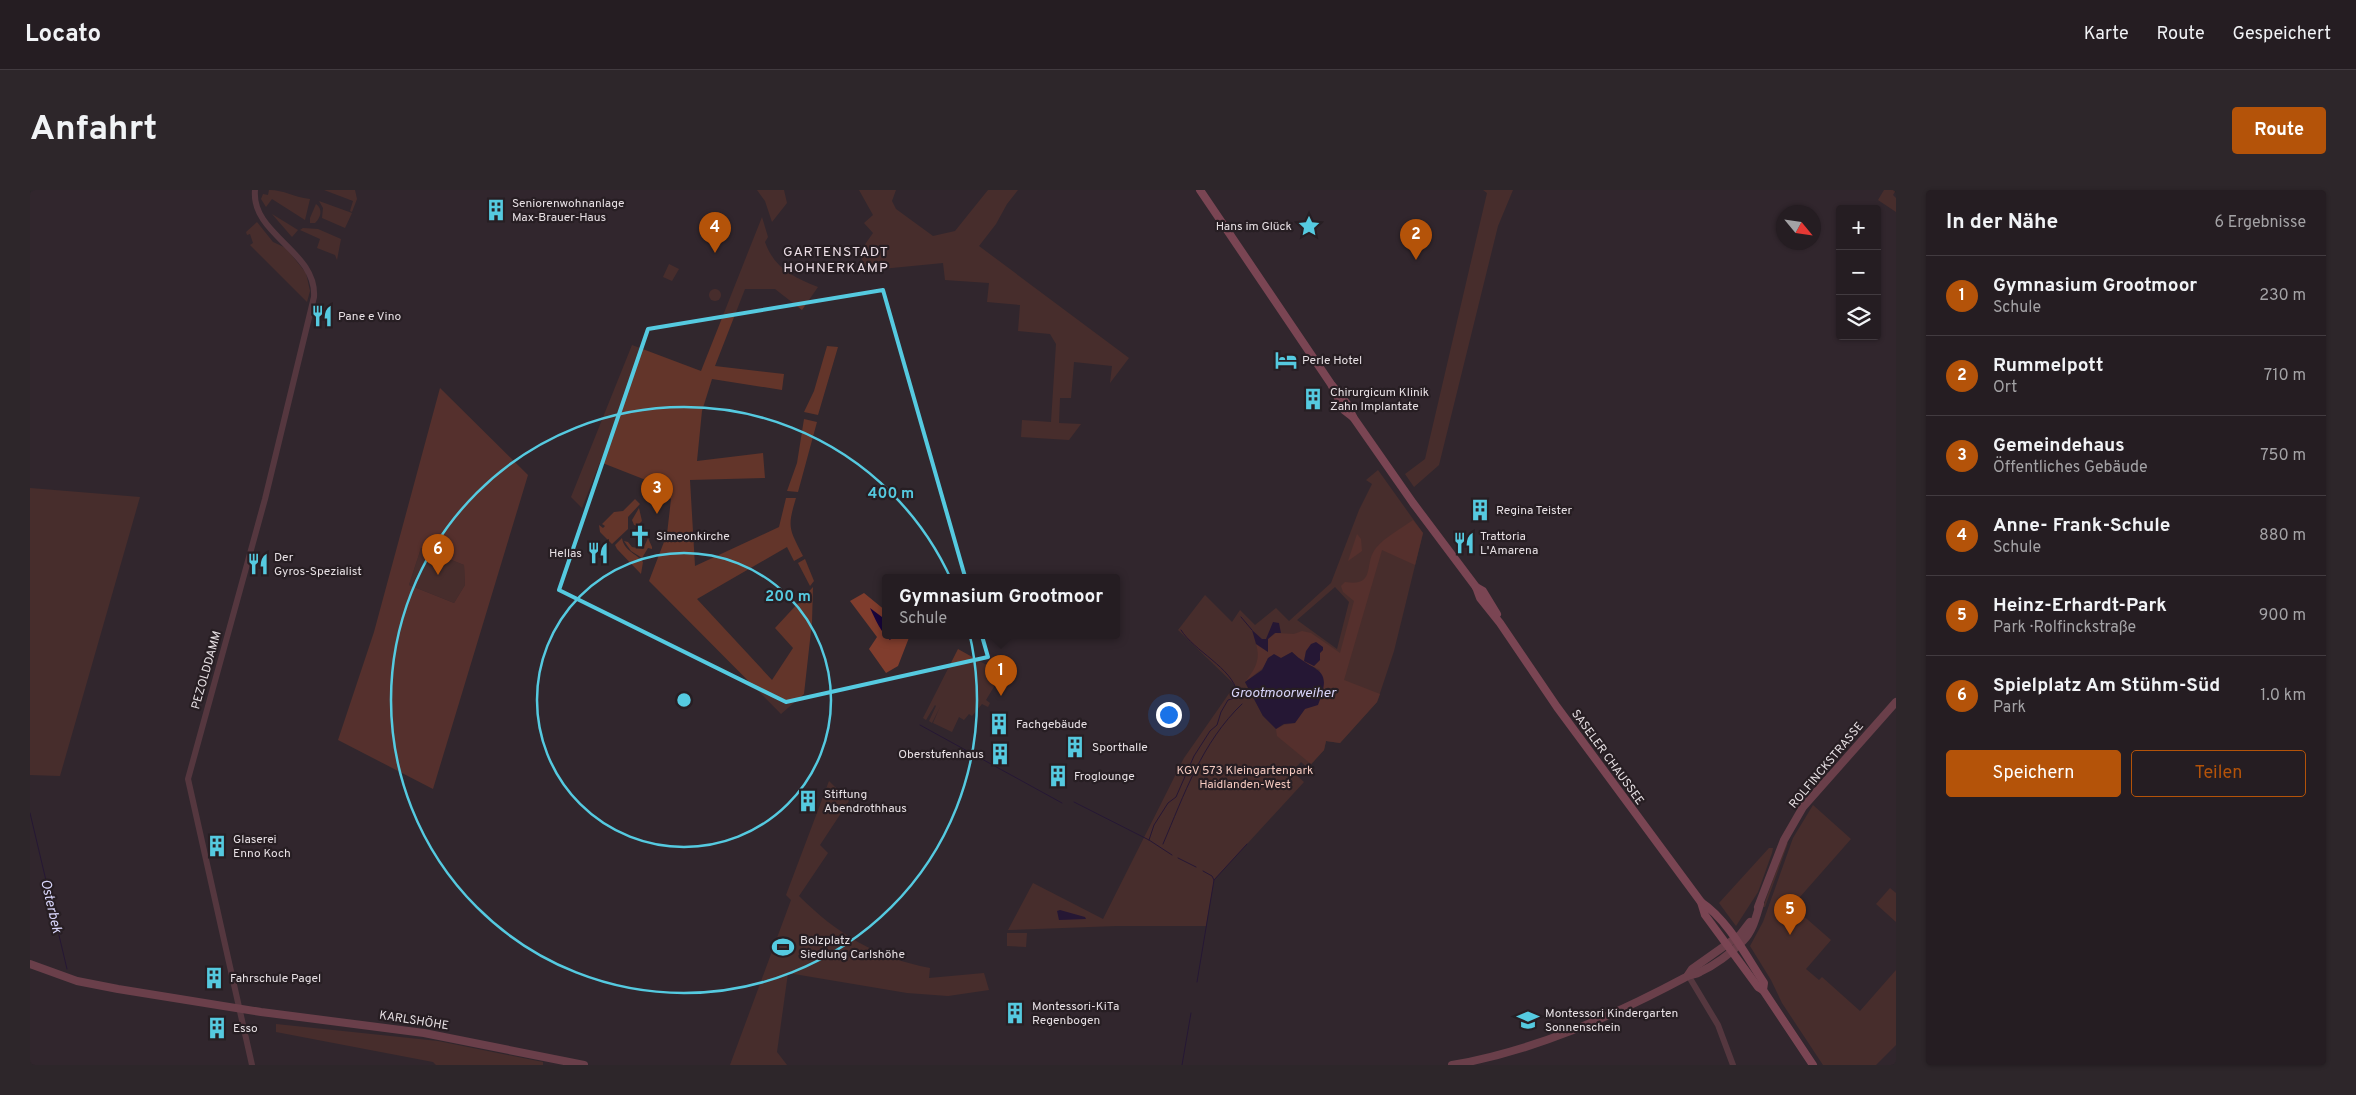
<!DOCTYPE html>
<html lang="de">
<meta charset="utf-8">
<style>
:root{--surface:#251d22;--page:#2d262a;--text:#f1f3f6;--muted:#a3a2a5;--line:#423b40;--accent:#b45309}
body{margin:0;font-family:Overpass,sans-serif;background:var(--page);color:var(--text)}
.controls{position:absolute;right:15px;top:15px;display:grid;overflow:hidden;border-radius:5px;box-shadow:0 1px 4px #0004}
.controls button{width:45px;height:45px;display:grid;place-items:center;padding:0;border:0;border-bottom:1px solid var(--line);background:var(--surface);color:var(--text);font:25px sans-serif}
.compass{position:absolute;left:1746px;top:15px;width:45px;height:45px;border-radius:50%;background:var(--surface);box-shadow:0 1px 4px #0004;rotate:119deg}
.you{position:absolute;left:1138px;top:524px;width:18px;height:18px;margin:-12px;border:4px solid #fff;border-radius:50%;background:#1a73e8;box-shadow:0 0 0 8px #1a73e833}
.badge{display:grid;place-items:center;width:32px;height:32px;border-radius:50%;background:var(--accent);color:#fff;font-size:16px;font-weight:700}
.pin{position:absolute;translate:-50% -41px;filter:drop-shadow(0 1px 2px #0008)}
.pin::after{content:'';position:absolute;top:26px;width:18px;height:15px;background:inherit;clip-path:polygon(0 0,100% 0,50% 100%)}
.popup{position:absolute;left:852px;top:384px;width:238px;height:65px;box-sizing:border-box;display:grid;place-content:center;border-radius:5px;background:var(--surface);filter:drop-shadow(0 1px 4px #0005);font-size:16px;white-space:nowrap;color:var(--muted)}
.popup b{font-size:19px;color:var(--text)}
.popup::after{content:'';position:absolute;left:50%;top:100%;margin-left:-10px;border:10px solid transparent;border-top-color:var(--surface)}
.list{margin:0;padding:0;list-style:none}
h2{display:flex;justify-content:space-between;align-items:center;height:65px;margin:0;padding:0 20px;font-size:21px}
h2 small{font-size:16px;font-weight:400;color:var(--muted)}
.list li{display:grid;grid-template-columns:32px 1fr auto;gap:15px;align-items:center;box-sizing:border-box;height:80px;padding:0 20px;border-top:1px solid var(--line)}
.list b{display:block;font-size:19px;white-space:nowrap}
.list p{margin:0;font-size:16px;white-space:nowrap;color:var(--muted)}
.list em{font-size:16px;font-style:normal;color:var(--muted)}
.actions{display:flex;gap:10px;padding:15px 20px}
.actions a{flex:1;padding:11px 0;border:1px solid var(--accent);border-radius:5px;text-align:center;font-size:18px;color:var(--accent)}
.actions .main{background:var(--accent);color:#fff}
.icon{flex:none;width:28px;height:28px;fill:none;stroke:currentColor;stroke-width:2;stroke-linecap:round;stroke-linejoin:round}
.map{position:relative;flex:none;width:1866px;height:875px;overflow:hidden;border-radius:5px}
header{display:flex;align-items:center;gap:30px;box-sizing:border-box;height:70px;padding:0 25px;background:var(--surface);border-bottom:1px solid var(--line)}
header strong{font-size:24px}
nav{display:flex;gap:28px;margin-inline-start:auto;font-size:18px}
.intro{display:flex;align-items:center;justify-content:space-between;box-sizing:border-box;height:120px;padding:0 30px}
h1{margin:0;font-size:35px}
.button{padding:12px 22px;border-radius:5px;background:var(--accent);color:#fff;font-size:18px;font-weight:700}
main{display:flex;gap:30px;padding:0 30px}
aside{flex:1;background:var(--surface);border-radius:5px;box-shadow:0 1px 4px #0004}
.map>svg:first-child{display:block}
.green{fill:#63352a;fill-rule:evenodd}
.forest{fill:#803d2d;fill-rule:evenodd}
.water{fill:#18053d}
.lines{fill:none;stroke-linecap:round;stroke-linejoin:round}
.stream{stroke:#18053d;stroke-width:1}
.tertiary{stroke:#804d56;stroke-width:6}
.secondary{stroke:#af5e6e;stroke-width:8}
.primary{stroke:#d36a81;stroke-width:8}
.marked{fill:none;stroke:#55cae0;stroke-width:4;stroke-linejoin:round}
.ring{fill:none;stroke:#55cae0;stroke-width:2.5}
.labels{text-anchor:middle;stroke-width:4.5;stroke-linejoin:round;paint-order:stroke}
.poi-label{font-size:12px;fill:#e7e0e4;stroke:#271e23;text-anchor:start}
.street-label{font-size:12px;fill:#e7e0e4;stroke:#271e23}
.park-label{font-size:12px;fill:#f4c9bf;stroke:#271e23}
.neighbourhood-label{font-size:14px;letter-spacing:1px;fill:#ebdde5;stroke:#271e23}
.water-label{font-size:14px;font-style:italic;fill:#d7d4f9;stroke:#271e23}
.centre{fill:#55cae0;stroke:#271e23;stroke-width:2.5}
.ring-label{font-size:15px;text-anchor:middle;font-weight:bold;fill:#55cae0;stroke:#271e23;stroke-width:4.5;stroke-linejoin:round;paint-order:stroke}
</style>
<header>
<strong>Locato</strong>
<nav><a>Karte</a><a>Route</a><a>Gespeichert</a></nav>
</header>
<div class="intro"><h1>Anfahrt</h1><a class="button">Route</a></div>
<main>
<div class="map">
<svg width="1866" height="875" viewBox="0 0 1866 875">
<rect width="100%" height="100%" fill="#31272d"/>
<g class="green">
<path d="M 239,0 C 255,0 262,7 280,9 L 275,30 L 242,9 L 236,17 L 231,9 L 233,4 L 238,5 Z"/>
<path d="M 294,0 L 325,0 L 327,9 L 322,22 L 320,21 L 323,11 Z"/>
<path d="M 727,0 L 754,0 L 757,13 L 742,32 L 735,11 Z"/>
<path d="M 829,0 L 866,0 L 862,11 L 866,19 L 903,46 L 925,41 L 958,0 L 988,0 L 977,14 L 966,34 L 949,56 L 1099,168 L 1080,193 L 1082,176 L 1044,172 L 1041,208 L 1030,208 L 1029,233 L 1051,234 L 1039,250 L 991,247 L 992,230 L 1021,232 L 1026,154 L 1020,144 L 988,141 L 990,115 L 957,112 L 959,93 L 915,90 L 913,73 L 841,80 L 835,76 L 829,63 L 843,43 L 834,33 L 843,25 Z"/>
<path d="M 1453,0 L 1483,0 L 1468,36 L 1409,275 L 1384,297 L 1375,284 L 1395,269 L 1457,3 Z"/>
<path d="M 1854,0 L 1866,0 L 1863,5 L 1866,8 L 1866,22 L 1848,10 Z"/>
<path d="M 289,11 L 322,23 L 315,38 L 292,28 L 293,18 Z"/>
<path d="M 286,14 C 293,19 291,27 285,33 L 280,33 L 280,28 Z"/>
<path d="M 242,24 L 268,40 L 262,47 Z"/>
<path d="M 732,27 L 738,47 L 735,52 C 744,78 763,87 788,97 L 772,120 L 745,99 L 715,99 L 685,176 L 754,184 L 752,200 L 682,189 L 672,221 L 667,271 L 733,263 L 735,288 L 660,290 L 665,376 L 749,337 L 756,308 L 766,308 C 757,338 759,338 773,366 L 764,371 L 757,357 L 667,409 L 742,490 L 763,458 L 745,438 L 783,397 L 782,432 L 774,504 L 751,524 L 619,391 L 637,344 L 641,309 L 626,294 L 570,272 L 552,318 L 541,307 L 602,155 L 671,181 Z"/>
<path d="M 227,32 L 243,52 L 256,58 L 276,83 L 280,101 L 277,112 L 220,55 L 223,53 L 220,44 L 217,45 L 216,42 Z"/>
<path d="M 273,38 L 288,39 L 311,49 L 307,70 L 305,65 L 287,58 L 290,49 L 270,40 Z"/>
<path d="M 639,74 L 649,79 L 642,91 L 633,87 Z"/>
<circle cx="685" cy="105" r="6"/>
<path d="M 797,156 L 808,157 L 788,225 L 774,222 L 784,201 Z"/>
<path d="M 774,229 L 787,232 L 768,302 L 757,301 L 767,273 Z"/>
<path d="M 1348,280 L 1393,343 L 1364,461 L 1347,512 L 1310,553 L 1296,551 L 1294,560 L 1278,578 L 1271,572 L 1262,581 L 1274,592 L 1184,690 L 1176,736 L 1086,736 L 978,740 L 1003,693 L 1073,729 L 1154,568 L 1205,495 L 1148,440 L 1175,405 L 1202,432 L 1210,420 L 1225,435 L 1246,418 L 1259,431 L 1301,393 L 1329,320 L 1342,294 L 1336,290 ZM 1305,397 L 1319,412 L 1307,459 L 1267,430 ZM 1262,462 L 1271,471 L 1286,478 L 1233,526 L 1215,492 Z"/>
<path d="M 0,298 L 110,307 L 30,586 L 0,585 Z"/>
<path d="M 605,309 L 610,314 L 598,327 L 598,339 L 582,354 L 570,342 L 569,335 L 573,338 L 575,336 L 572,334 L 584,322 L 593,321 Z"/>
<path d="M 609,318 L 612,331 L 607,336 L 604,335 L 602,330 Z"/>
<path d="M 592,348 C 594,361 606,363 613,372 L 611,384 L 587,359 L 585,355 Z"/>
<path d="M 618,348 L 622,357 L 622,359 L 618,358 L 612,368 L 601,361 L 594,351 L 598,352 L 602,357 L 613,359 Z"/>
<path d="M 391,358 L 434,375 L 435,395 L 424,413 L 379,395 Z"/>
<path d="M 775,369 L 784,391 L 780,396 L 768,373 Z"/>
<path d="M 928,459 L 971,483 L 976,480 L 978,485 L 973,485 L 969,493 L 973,495 L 971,498 L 965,495 L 956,510 L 960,513 L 958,517 L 952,514 L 942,526 L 939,524 L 934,530 L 929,527 L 922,542 L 903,533 L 910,517 L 902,533 L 899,531 L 906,516 L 905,515 L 896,530 L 893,528 Z"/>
<path d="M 799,591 L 819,611 L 790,655 L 798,663 L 769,706 C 807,744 847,768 900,778 L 899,788 L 954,783 L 959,800 L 918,806 L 877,803 L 758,783 L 747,862 L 757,875 L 700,875 L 761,710 L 756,705 Z"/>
<path d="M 1783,615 L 1821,649 L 1762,716 L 1801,750 L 1776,779 L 1789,790 L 1792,787 L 1830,821 L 1866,780 L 1866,855 L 1846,875 L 1793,875 L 1752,813 L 1741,790 L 1720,756 L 1733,732 L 1763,648 Z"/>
<path d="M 1758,653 L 1735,717 L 1733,717 L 1756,654 Z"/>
<path d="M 1739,658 L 1743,658 L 1742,663 L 1728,702 L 1706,736 L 1689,713 Z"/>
<path d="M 1860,698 L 1866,703 L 1866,732 L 1846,714 Z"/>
<path d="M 977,743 L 997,743 L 996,757 L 977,756 Z"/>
<path d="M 246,834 L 408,851 L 513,872 L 513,875 L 406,875 L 403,872 L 246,842 Z"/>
</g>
<g class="forest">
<path d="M 410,198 L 498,285 L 403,599 L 308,550 L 344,442 ZM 391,358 L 434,375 L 435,395 L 424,413 L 379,395 Z"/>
<path d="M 1383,330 L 1393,343 L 1385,375 L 1352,360 L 1314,490 L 1350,504 L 1347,512 L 1310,553 L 1296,551 L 1294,560 L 1281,574 L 1247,546 L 1246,539 L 1254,535 L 1265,533 L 1275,519 L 1290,480 L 1271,471 L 1262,462 L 1251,468 L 1238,468 L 1234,477 L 1215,492 C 1225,479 1231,470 1226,454 L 1238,462 L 1238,449 L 1246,443 L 1264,444 L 1272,441 L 1281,443 L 1310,463 L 1324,411 L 1313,402 L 1311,396 L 1315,392 C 1347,397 1333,374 1346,358 C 1355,347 1372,338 1383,330 ZM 1293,460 L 1290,463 L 1290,470 L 1284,476 L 1274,471 L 1276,461 Z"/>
<path d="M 1327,344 L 1331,349 L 1332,361 L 1318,371 Z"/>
<path d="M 834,403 L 856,421 L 856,445 L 880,445 L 868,476 L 856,483 L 839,459 L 847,447 L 820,411 Z"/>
</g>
<g class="water">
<path d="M 840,418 L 856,430 L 856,445 L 864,445 L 860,450 C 852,444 845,429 840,418 Z"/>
<path d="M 1243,432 L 1249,433 L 1251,443 L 1245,443 L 1238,449 L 1238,462 L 1226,454 L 1222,440 L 1232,449 L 1236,449 Z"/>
<path d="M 1286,452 L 1293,457 L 1293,460 L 1290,463 L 1290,470 L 1284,476 L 1274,471 L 1276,461 L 1281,454 Z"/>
<path d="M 1262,462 C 1285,484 1304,475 1288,515 L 1275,519 L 1265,533 L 1254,534 L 1246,539 L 1233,526 L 1215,492 L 1232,480 L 1238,468 L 1244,464 L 1251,468 Z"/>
<path d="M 1030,720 L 1055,727 L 1056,729 L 1029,730 L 1027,721 Z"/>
</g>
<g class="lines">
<g class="stream">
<path d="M 1211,427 L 1222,440"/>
<path d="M 890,535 L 1032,613"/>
<path d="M 1044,612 L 1119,650 L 1142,665"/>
<path d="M 0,623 L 37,779"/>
<path d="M 1119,650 L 1124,635 L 1138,613 L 1146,607 L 1164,566 L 1180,541 L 1187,535 L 1191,522 L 1198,510 L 1205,508 L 1207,502 C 1202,478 1164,461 1151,440"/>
<path d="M 1133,654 C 1154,605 1172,552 1212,514"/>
<path d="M 1148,668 L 1166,677"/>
<path d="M 1184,690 L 1217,654"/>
<path d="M 1167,792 L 1184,690 L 1182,686 L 1173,681"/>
<path d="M 1152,875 L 1161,823"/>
</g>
<g class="tertiary">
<path d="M 1658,785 L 1688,835 L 1703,875"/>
<path d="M 222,875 L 158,589 L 235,309 L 284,107 C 287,61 221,45 225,0"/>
</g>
<g class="secondary">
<path d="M 1728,717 L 1754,650 L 1773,617 L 1866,512"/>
<path d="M 0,774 L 47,791 L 88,799 L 231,822 L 394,843 L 554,875"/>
<path d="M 1658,785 L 1662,779 L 1710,745 L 1720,732"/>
<path d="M 1422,875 C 1504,861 1583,826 1656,787 C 1660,784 1665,785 1670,782 C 1685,775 1701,763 1713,751 C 1723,741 1726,727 1730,714"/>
</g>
<g class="primary">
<path d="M 1170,0 L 1301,194 L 1318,215 L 1323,227 L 1383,313 L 1446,397 L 1450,408 L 1470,433 L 1527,517 L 1671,712 L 1675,725 L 1728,797 L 1733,800 L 1783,875"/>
<path d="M 1302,196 L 1314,220 L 1323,227"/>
<path d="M 1446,397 L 1453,401 L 1467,424"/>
<path d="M 1671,712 C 1698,730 1716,766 1734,793 L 1733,800"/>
</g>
</g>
<path d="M0 0H1866V875H0ZM 853,100 L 958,467 L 756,512 L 529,400 L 618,139 Z" fill="#31272d" fill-opacity=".55" fill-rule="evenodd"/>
<path class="marked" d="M 853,100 L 958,467 L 756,512 L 529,400 L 618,139 Z"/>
<g class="ring">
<circle cx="654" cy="510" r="147"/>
<circle cx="654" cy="510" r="293"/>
</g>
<defs>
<g id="building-bare" transform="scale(1.725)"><path d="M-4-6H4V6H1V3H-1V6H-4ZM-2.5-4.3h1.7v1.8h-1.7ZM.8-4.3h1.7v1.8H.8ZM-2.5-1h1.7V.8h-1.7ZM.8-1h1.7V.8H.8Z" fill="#55cae0" stroke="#271e23" stroke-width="2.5" paint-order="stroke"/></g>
<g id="sight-bare" transform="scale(1.725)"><path d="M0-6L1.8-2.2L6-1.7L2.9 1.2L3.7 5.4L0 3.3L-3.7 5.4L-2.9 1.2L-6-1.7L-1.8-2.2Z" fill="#55cae0" stroke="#271e23" stroke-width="2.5" paint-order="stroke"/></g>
<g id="restaurant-bare" transform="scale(1.725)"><path d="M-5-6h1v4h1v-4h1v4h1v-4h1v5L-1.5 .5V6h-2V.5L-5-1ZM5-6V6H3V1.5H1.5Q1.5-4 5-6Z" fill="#55cae0" stroke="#271e23" stroke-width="2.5" paint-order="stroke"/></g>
<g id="hotel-bare" transform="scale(1.725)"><path d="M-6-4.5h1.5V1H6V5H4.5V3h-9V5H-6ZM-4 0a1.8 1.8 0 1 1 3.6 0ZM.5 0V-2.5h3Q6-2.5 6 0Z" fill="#55cae0" stroke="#271e23" stroke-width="2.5" paint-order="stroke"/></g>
<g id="church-bare" transform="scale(1.725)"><path d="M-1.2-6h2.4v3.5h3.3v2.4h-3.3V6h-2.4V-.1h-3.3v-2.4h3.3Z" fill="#55cae0" stroke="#271e23" stroke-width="2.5" paint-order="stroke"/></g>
<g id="stadium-bare" transform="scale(1.725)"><path d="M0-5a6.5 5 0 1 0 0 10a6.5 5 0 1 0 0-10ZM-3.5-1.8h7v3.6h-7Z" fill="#55cae0" stroke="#271e23" stroke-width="2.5" paint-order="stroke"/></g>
<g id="school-bare" transform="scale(1.725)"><path d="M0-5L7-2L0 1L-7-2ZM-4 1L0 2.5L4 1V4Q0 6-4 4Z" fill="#55cae0" stroke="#271e23" stroke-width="2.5" paint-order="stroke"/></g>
</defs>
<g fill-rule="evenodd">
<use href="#building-bare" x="466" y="20"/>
<use href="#sight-bare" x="1279" y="36"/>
<use href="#restaurant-bare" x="292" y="126"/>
<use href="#hotel-bare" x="1256" y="170"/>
<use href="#building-bare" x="1283" y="209"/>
<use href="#building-bare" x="1450" y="320"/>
<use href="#church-bare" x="610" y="346"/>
<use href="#restaurant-bare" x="1434" y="353"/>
<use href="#restaurant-bare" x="568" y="363"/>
<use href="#restaurant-bare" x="228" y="374"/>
<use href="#building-bare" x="969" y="534"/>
<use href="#building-bare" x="1045" y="557"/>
<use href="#building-bare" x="970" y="564"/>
<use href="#building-bare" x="1028" y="586"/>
<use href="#building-bare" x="778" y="611"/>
<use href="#building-bare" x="187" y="656"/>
<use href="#stadium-bare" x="753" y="757"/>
<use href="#building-bare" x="184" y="788"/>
<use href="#building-bare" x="985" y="823"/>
<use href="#school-bare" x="1498" y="830"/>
<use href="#building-bare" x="187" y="838"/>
</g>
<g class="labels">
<g class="poi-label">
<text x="482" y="17">Seniorenwohnanlage<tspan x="482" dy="14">Max-Brauer-Haus</tspan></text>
<text x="1262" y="40" text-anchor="end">Hans im Glück</text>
<text x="308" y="130">Pane e Vino</text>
<text x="1272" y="174">Perle Hotel</text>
<text x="1300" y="206">Chirurgicum Klinik<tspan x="1300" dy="14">Zahn Implantate</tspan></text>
<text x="1466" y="324">Regina Teister</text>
<text x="626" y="350">Simeonkirche</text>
<text x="1450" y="350">Trattoria<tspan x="1450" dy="14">L'Amarena</tspan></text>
<text x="552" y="367" text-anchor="end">Hellas</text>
<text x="244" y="371">Der<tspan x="244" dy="14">Gyros-Spezialist</tspan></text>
<text x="986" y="538">Fachgebäude</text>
<text x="1062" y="561">Sporthalle</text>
<text x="954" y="568" text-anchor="end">Oberstufenhaus</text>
<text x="1044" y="590">Froglounge</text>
<text x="794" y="608">Stiftung<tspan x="794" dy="14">Abendrothhaus</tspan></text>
<text x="203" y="653">Glaserei<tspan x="203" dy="14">Enno Koch</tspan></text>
<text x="770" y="754">Bolzplatz<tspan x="770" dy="14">Siedlung Carlshöhe</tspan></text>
<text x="200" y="792">Fahrschule Pagel</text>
<text x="1002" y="820">Montessori-KiTa<tspan x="1002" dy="14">Regenbogen</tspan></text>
<text x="1515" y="827">Montessori Kindergarten<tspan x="1515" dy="14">Sonnenschein</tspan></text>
<text x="203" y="842">Esso</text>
</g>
<g class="street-label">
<text transform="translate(176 480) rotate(-74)" y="4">PEZOLDDAMM</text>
<text transform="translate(1578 567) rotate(54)" y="4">SASELER CHAUSSEE</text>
<text transform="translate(1796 575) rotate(-50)" y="4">ROLFINCKSTRASSE</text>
<text transform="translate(384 830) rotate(9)" y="4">KARLSHÖHE</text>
</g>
<g class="park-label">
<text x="1215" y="584">KGV 573 Kleingartenpark<tspan x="1215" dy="14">Haidlanden-West</tspan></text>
</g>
<g class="neighbourhood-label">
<text x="806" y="66">GARTENSTADT<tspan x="806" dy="16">HOHNERKAMP</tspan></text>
</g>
<g class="water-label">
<text x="1253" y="507">Grootmoorweiher</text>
<text transform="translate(22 716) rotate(77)" y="5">Osterbek</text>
</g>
</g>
<circle cx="654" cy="510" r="8" class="centre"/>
<g class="ring-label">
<text x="861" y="308">400 m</text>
<text x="758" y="411">200 m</text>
</g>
</svg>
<div class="controls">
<button>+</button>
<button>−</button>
<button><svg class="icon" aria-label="layers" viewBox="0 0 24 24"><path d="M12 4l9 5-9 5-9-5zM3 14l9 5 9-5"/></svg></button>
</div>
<svg class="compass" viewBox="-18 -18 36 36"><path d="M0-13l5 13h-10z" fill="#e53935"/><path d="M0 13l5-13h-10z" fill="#a3a2a5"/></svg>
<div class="you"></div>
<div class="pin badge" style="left:971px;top:506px">1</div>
<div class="popup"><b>Gymnasium Grootmoor</b>Schule</div>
<div class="pin badge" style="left:1386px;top:70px">2</div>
<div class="pin badge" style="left:627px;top:324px">3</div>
<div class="pin badge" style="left:685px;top:63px">4</div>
<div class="pin badge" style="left:1760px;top:745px">5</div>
<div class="pin badge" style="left:408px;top:385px">6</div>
</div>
<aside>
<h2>In der Nähe<small>6 Ergebnisse</small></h2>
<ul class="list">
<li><span class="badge">1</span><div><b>Gymnasium Grootmoor</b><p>Schule</p></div><em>230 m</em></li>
<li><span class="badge">2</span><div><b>Rummelpott</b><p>Ort</p></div><em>710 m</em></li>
<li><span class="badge">3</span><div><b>Gemeindehaus</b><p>Öffentliches Gebäude</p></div><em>750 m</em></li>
<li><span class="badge">4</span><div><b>Anne- Frank-Schule</b><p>Schule</p></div><em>880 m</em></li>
<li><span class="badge">5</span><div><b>Heinz-Erhardt-Park</b><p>Park · Rolfinckstraße</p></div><em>900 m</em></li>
<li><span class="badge">6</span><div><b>Spielplatz Am Stühm-Süd</b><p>Park</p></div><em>1.0 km</em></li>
</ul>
<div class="actions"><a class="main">Speichern</a><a>Teilen</a></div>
</aside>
</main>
